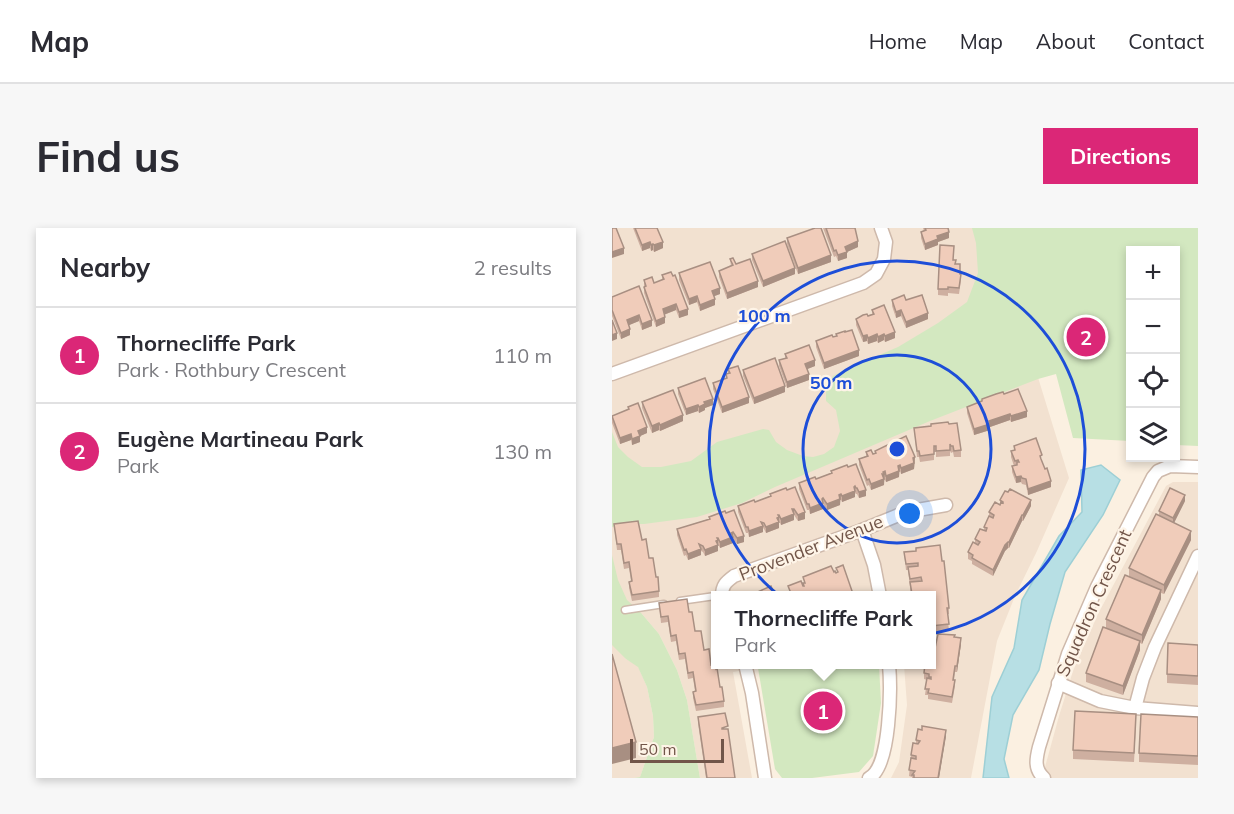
<!DOCTYPE html>
<meta charset="utf-8">
<style>
:root{--surface:#fff;--page:#f7f7f7;--text:#2b2b33;--muted:#7c7c81;--line:#e1e1e2;--accent:#db2777}
body{margin:0;font-family:Mulish,sans-serif;background:var(--page);color:var(--text)}
.controls{position:absolute;right:18px;top:18px;display:grid;overflow:hidden;border-radius:0px;box-shadow:0 3px 9px #0003}
.controls button{width:54px;height:54px;display:grid;place-items:center;padding:0;border:0;border-bottom:2px solid var(--line);background:var(--surface);color:var(--text);font:30px sans-serif}
.scale{position:absolute;left:18px;bottom:15px;width:94px;box-sizing:border-box;padding-left:6px;border:3px solid #715549;border-top:0;font-size:16px;line-height:21px;white-space:nowrap;color:#715549;-webkit-text-stroke:4px #fef4e7;paint-order:stroke}
.you{position:absolute;left:298px;top:286px;width:21px;height:21px;margin:-15px;border:4px solid #fff;border-radius:50%;background:#1a73e8;box-shadow:0 0 0 9px #1a73e833}
.badge{display:grid;place-items:center;width:39px;height:39px;border-radius:50%;background:var(--accent);color:#fff;font-size:20px;font-weight:700}
.pin{position:absolute;translate:-50% -50%;border:3px solid #fff;box-shadow:0 2px 6px #0006}
.popup{position:absolute;left:99px;top:363px;width:225px;height:78px;box-sizing:border-box;display:grid;place-content:center;border-radius:0px;background:var(--surface);filter:drop-shadow(0 2px 4px #0005);font-size:20px;white-space:nowrap;color:var(--muted)}
.popup b{font-size:22px;color:var(--text)}
.popup::after{content:'';position:absolute;left:50%;top:100%;margin-left:-12px;border:12px solid transparent;border-top-color:var(--surface)}
.list{margin:0;padding:0;list-style:none}
h2{display:flex;justify-content:space-between;align-items:center;height:78px;margin:0;padding:0 24px;font-size:26px}
h2 small{font-size:20px;font-weight:400;color:var(--muted)}
.list li{display:grid;grid-template-columns:39px 1fr auto;gap:18px;align-items:center;box-sizing:border-box;height:96px;padding:0 24px;border-top:2px solid var(--line)}
.list b{display:block;font-size:22px;white-space:nowrap}
.list p{margin:0;font-size:20px;white-space:nowrap;color:var(--muted)}
.list em{font-size:20px;font-style:normal;color:var(--muted)}
.icon{flex:none;width:33px;height:33px;fill:none;stroke:currentColor;stroke-width:2;stroke-linecap:round;stroke-linejoin:round}
.map{position:relative;flex:none;width:586px;height:550px;overflow:hidden;border-radius:0px}
header{display:flex;align-items:center;gap:36px;box-sizing:border-box;height:84px;padding:0 30px;background:var(--surface);border-bottom:2px solid var(--line)}
header strong{font-size:28px}
nav{display:flex;gap:33px;margin-inline-start:auto;font-size:21px}
.intro{display:flex;align-items:center;justify-content:space-between;box-sizing:border-box;height:144px;padding:0 36px}
h1{margin:0;font-size:42px}
.button{padding:15px 27px;border-radius:0px;background:var(--accent);color:#fff;font-size:21px;font-weight:700}
main{display:flex;gap:36px;padding:0 36px}
aside{flex:1;background:var(--surface);border-radius:0px;box-shadow:0 3px 9px #0003}
.map>svg:first-child{display:block}
.residential{fill:#f2e1d0}
.green{fill:#d3e8c0}
.water{fill:#b7dfe4;stroke:#9dcfd5;stroke-width:1.5}
.lines{fill:none;stroke-linecap:round;stroke-linejoin:round}
.service-casing{stroke:#ceb9ab;stroke-width:9}
.minor-casing{stroke:#ceb9ab;stroke-width:15}
.service{stroke:#fff;stroke-width:6}
.minor{stroke:#fff;stroke-width:12}
.wall{fill:#ceafa0}
.shaded-wall{fill:#a88f82}
.building{fill:#f0ccba;stroke:#a88f82;stroke-width:1.5}
.ring{fill:none;stroke:#1d4ed8;stroke-width:3}
.labels{text-anchor:middle;stroke-width:4.5;stroke-linejoin:round;paint-order:stroke}
.street-label{font-size:18px;fill:#715549;stroke:#fef4e7}
.centre{fill:#1d4ed8;stroke:#fef4e7;stroke-width:3}
.ring-label{font-size:18px;text-anchor:middle;font-weight:bold;fill:#1d4ed8;stroke:#fef4e7;stroke-width:4.5;stroke-linejoin:round;paint-order:stroke}
</style>
<header>
<strong>Map</strong>
<nav><a>Home</a><a>Map</a><a>About</a><a>Contact</a></nav>
</header>
<div class="intro"><h1>Find us</h1><a class="button">Directions</a></div>
<main>
<aside>
<h2>Nearby<small>2 results</small></h2>
<ul class="list">
<li><span class="badge">1</span><div><b>Thornecliffe Park</b><p>Park · Rothbury Crescent</p></div><em>110 m</em></li>
<li><span class="badge">2</span><div><b>Eugène Martineau Park</b><p>Park</p></div><em>130 m</em></li>
</ul>
</aside>
<div class="map">
<svg width="586" height="550" viewBox="0 0 586 550">
<rect width="100%" height="100%" fill="#fbf0e1"/>
<g class="residential">
<path d="M 0,0 L 380,0 L 457,250 L 425,323 L 403,368 L 385,413 L 359,550 L 279,550 L 287,534 L 295,477 L 292,437 L 319,436 L 319,368 L 103,368 L 103,436 L 160,437 L 121,444 L 140,550 L 88,550 L 75,472 L 65,442 L 47,406 L 30,386 L 0,394 Z"/>
<path d="M 561,254 L 586,254 L 586,550 L 430,550 L 447,488 L 461,443 L 486,386 L 554,258 Z"/>
<path d="M 0,410 L 14,431 L 26,438 L 35,459 L 41,488 L 42,509 L 28,549 L 22,550 L 0,550 Z"/>
</g>
<g class="green">
<path d="M 360,0 L 586,0 L 586,218 L 564,217 L 564,22 L 518,22 L 518,213 L 461,210 L 444,146 L 426,151 L 318,193 L 163,259 L 130,275 L 85,289 L 32,296 L 14,296 L 0,299 L 0,204 L 6,219 L 16,229 L 30,239 L 49,239 L 79,233 L 105,214 L 151,201 L 157,202 L 164,214 L 175,222 L 191,228 L 201,229 L 212,226 L 222,219 L 228,203 L 224,182 L 214,173 L 214,158 L 221,148 L 232,142 L 286,119 L 326,95 L 355,74 L 366,45 L 364,15 Z"/>
<path d="M 0,327 L 6,352 L 15,372 L 30,386 L 47,406 L 65,442 L 75,472 L 88,550 L 22,550 L 28,549 L 42,509 L 41,488 L 35,459 L 26,439 L 14,431 L 0,417 Z"/>
<path d="M 160,436 L 267,437 L 269,475 L 261,528 L 247,544 L 200,550 L 170,550 L 163,541 L 146,440 Z"/>
</g>
<path class="water" d="M 489,237 L 508,252 L 491,287 L 453,344 L 438,396 L 427,442 L 401,487 L 392,531 L 397,550 L 371,550 L 380,469 L 402,420 L 410,372 L 447,308 L 470,284 L 469,242 Z"/>
<g class="lines">
<g class="service-casing">
<g id="service">
<path d="M 68,373 L 103,368"/>
<path d="M 13,382 L 52,376"/>
</g>
</g>
<g class="minor-casing">
<g id="minor">
<path d="M 0,146 L 251,55 L 264,46 L 272,31 L 274,14 L 269,0"/>
<path d="M 250,302 L 262,337 L 268,368"/>
<path d="M 110,368 C 110,357 114,354 122,348 L 250,302 L 294,284 L 334,277"/>
<path d="M 133,436 L 140,465 L 153,550"/>
<path d="M 446,455 L 488,473 L 523,480 L 586,485"/>
<path d="M 523,480 L 531,450 L 543,419 L 586,328"/>
<path d="M 257,550 C 279,539 279,459 277,436"/>
<path d="M 432,550 C 422,541 424,531 427,519 L 456,426 L 485,359 L 541,249 L 546,243 L 558,238 L 586,239"/>
</g>
</g>
<use href="#service" class="service"/>
<use href="#minor" class="minor"/>
</g>
<g class="wall">
<path d="M 21,0 L 45,0 L 51,20 L 42,24 L 41,22 L 39,23 L 38,20 L 30,23 Z"/>
<path d="M 211,0 L 243,0 L 246,19 L 235,24 L 235,30 L 226,33 L 224,28 L 222,29 Z"/>
<path d="M 311,0 L 336,0 L 337,10 L 326,14 L 326,17 L 313,22 L 309,10 L 309,4 L 312,3 Z"/>
<path d="M 175,10 L 219,34 L 186,46 L 175,16 Z"/>
<path d="M 140,26 L 183,46 L 151,59 L 140,32 Z"/>
<path d="M 118,31 L 146,59 L 115,71 L 107,49 L 107,43 L 119,38 Z"/>
<path d="M 342,32 L 348,46 L 349,52 L 347,66 L 336,65 L 336,68 L 326,67 L 326,61 Z"/>
<path d="M 67,45 L 108,66 L 102,68 L 103,77 L 88,83 L 85,74 L 77,77 L 67,52 Z"/>
<path d="M 50,47 L 76,87 L 67,90 L 64,82 L 52,87 L 53,95 L 44,99 L 32,65 L 32,52 L 42,55 L 50,52 Z"/>
<path d="M 27,58 L 40,98 L 30,102 L 27,93 L 17,97 L 18,107 L 9,111 L 0,88 L 0,69 Z"/>
<path d="M 280,72 L 294,72 L 316,91 L 294,100 L 289,88 L 284,90 L 280,78 Z"/>
<path d="M 260,82 L 283,110 L 273,114 L 272,112 L 266,115 L 265,113 L 256,116 L 255,113 L 251,114 L 244,97 L 244,91 L 260,86 Z"/>
<path d="M 224,106 L 247,128 L 212,141 L 204,119 L 204,113 L 224,108 Z"/>
<path d="M 173,126 L 203,138 L 195,141 L 197,152 L 175,160 L 167,138 L 167,132 L 173,130 Z"/>
<path d="M 116,141 L 137,175 L 110,185 L 101,161 L 101,155 L 114,151 L 114,146 L 116,145 Z"/>
<path d="M 131,142 L 173,164 L 142,176 L 131,148 Z"/>
<path d="M 66,160 L 101,177 L 93,180 L 93,182 L 87,185 L 86,183 L 74,187 L 66,166 Z"/>
<path d="M 392,166 L 415,189 L 399,194 L 398,192 L 378,199 L 378,202 L 362,207 L 355,185 L 355,179 L 370,174 L 370,171 Z"/>
<path d="M 30,174 L 71,193 L 48,203 L 47,202 L 40,205 L 30,180 Z"/>
<path d="M 16,179 L 35,205 L 28,208 L 28,214 L 20,217 L 19,212 L 8,216 L 0,195 L 0,188 L 16,182 Z"/>
<path d="M 337,196 L 349,222 L 349,229 L 342,229 L 341,224 L 339,225 L 338,223 L 338,228 L 324,229 L 324,224 L 322,224 L 322,232 L 308,234 L 307,229 L 305,229 L 302,200 Z"/>
<path d="M 402,218 L 430,233 L 439,259 L 416,267 L 414,257 L 410,256 L 409,254 L 404,255 L 400,244 L 400,238 L 402,238 L 399,229 L 399,223 L 402,222 Z"/>
<path d="M 263,223 L 303,229 L 302,241 L 289,246 L 288,243 L 287,244 L 287,249 L 274,254 L 272,250 L 272,257 L 259,262 L 257,257 L 255,258 L 247,237 L 247,231 L 254,228 L 254,224 L 261,226 L 263,225 Z"/>
<path d="M 236,239 L 254,268 L 247,270 L 245,266 L 244,266 L 243,265 L 243,269 L 230,274 L 229,272 L 228,272 L 228,277 L 215,282 L 211,276 L 211,281 L 198,286 L 197,282 L 195,282 L 187,261 L 187,255 L 204,251 L 219,245 L 219,243 Z"/>
<path d="M 175,262 L 193,291 L 186,293 L 182,287 L 182,292 L 169,297 L 167,293 L 167,300 L 154,305 L 152,301 L 151,300 L 151,304 L 137,309 L 136,305 L 134,305 L 126,284 L 126,278 L 143,274 L 158,268 L 158,266 Z"/>
<path d="M 388,272 L 419,278 L 411,293 L 410,293 L 397,320 L 396,320 L 393,323 L 381,348 L 360,336 L 360,333 L 356,331 L 356,324 L 363,315 L 363,311 L 372,302 L 372,299 L 377,288 L 377,284 L 388,277 Z"/>
<path d="M 573,273 L 562,295 L 579,312 L 552,366 L 549,365 L 549,371 L 530,416 L 528,415 L 528,422 L 511,467 L 474,454 L 474,445 L 494,400 L 494,391 L 517,348 L 517,340 L 547,287 L 547,283 Z"/>
<path d="M 114,285 L 132,314 L 125,316 L 121,311 L 121,315 L 108,320 L 106,316 L 106,323 L 93,328 L 91,324 L 89,323 L 89,327 L 76,332 L 74,327 L 72,328 L 65,307 L 65,301 L 97,291 L 97,289 Z"/>
<path d="M 2,296 L 30,312 L 44,349 L 47,363 L 47,369 L 20,373 L 17,360 L 17,354 L 19,353 L 17,340 L 12,341 L 9,322 L 5,322 Z"/>
<path d="M 292,324 L 330,333 L 337,380 L 337,386 L 335,386 L 337,402 L 319,404 L 319,368 L 299,368 L 296,342 L 294,342 Z"/>
<path d="M 47,375 L 77,384 L 83,403 L 99,437 L 108,459 L 112,473 L 112,479 L 84,483 L 81,470 L 81,464 L 83,463 L 81,450 L 76,451 L 73,431 L 67,432 L 64,413 L 59,414 L 56,394 L 49,395 Z"/>
<path d="M 342,409 L 349,416 L 345,444 L 343,444 L 342,452 L 343,458 L 340,475 L 316,471 L 316,467 L 313,467 L 315,452 L 312,451 L 312,445 L 319,436 L 319,419 L 323,420 Z"/>
<path d="M 586,417 L 586,457 L 555,455 L 555,446 Z"/>
<path d="M 200,485 L 209,488 L 207,492 L 202,492 L 200,488 Z"/>
<path d="M 86,489 L 123,550 L 94,550 L 86,495 Z"/>
<path d="M 586,489 L 586,537 L 527,534 L 527,525 Z"/>
<path d="M 524,495 L 522,534 L 461,531 L 461,522 Z"/>
<path d="M 334,508 L 327,550 L 300,550 L 300,549 L 297,548 L 299,527 L 304,516 L 304,512 Z"/>
</g>
<g class="shaded-wall">
<path d="M 337,4 L 337,10 L 326,14 L 326,17 L 313,22 L 313,16 L 325,8 Z"/>
<path d="M 246,13 L 246,19 L 235,24 L 235,30 L 226,33 L 226,27 L 233,19 Z"/>
<path d="M 38,14 L 38,20 L 30,23 L 30,17 Z"/>
<path d="M 51,14 L 51,20 L 42,24 L 42,17 Z"/>
<path d="M 41,16 L 41,22 L 39,23 L 39,17 Z"/>
<path d="M 12,20 L 12,26 L 0,30 L 0,24 Z"/>
<path d="M 219,27 L 219,34 L 186,46 L 186,40 Z"/>
<path d="M 183,40 L 183,46 L 151,59 L 151,53 Z"/>
<path d="M 146,53 L 146,59 L 115,71 L 115,65 Z"/>
<path d="M 108,60 L 108,66 L 100,69 L 100,63 Z"/>
<path d="M 85,68 L 85,74 L 77,77 L 77,71 Z"/>
<path d="M 103,71 L 103,77 L 88,83 L 88,77 Z"/>
<path d="M 64,76 L 64,82 L 51,87 L 51,81 Z"/>
<path d="M 76,81 L 76,87 L 67,90 L 67,84 Z"/>
<path d="M 289,82 L 289,88 L 284,90 L 284,84 Z"/>
<path d="M 316,85 L 316,91 L 294,100 L 294,94 Z"/>
<path d="M 27,87 L 27,93 L 15,98 L 15,92 Z"/>
<path d="M 53,89 L 53,95 L 44,99 L 44,93 Z"/>
<path d="M 40,92 L 40,98 L 30,102 L 30,96 Z"/>
<path d="M 18,101 L 18,107 L 9,111 L 9,105 Z"/>
<path d="M 283,104 L 283,110 L 273,114 L 273,108 Z"/>
<path d="M 5,105 L 5,111 L 0,113 L 0,107 Z"/>
<path d="M 265,106 L 265,113 L 256,116 L 256,110 Z"/>
<path d="M 272,106 L 272,112 L 266,115 L 266,109 Z"/>
<path d="M 255,107 L 255,113 L 251,114 L 251,108 Z"/>
<path d="M 247,122 L 247,128 L 212,141 L 212,135 Z"/>
<path d="M 203,132 L 203,138 L 193,142 L 193,136 Z"/>
<path d="M 197,146 L 197,152 L 175,160 L 175,154 Z"/>
<path d="M 173,158 L 173,164 L 142,176 L 142,170 Z"/>
<path d="M 137,169 L 137,175 L 110,185 L 110,179 Z"/>
<path d="M 101,171 L 101,177 L 93,180 L 93,182 L 87,185 L 87,179 L 92,174 Z"/>
<path d="M 86,177 L 86,183 L 74,187 L 74,181 Z"/>
<path d="M 415,183 L 415,189 L 399,194 L 399,188 Z"/>
<path d="M 398,186 L 398,192 L 378,199 L 378,202 L 362,207 L 362,201 L 377,193 Z"/>
<path d="M 71,187 L 71,193 L 48,203 L 48,197 Z"/>
<path d="M 47,195 L 47,202 L 40,205 L 40,198 Z"/>
<path d="M 35,199 L 35,205 L 26,209 L 26,203 Z"/>
<path d="M 19,206 L 19,212 L 8,216 L 8,210 Z"/>
<path d="M 28,208 L 28,214 L 20,217 L 20,211 Z"/>
<path d="M 303,229 L 302,241 L 289,246 L 289,240 L 301,230 Z"/>
<path d="M 288,237 L 287,249 L 274,254 L 274,248 L 286,238 Z"/>
<path d="M 273,243 L 272,257 L 259,262 L 259,256 Z"/>
<path d="M 409,248 L 409,254 L 404,255 L 404,249 Z"/>
<path d="M 439,253 L 439,259 L 416,267 L 416,261 Z"/>
<path d="M 243,258 L 243,269 L 230,274 L 230,268 Z"/>
<path d="M 254,262 L 254,268 L 247,270 L 247,264 Z"/>
<path d="M 229,266 L 228,277 L 215,282 L 215,276 L 227,267 Z"/>
<path d="M 573,267 L 573,273 L 561,297 L 561,290 Z"/>
<path d="M 211,270 L 211,281 L 198,286 L 198,280 Z"/>
<path d="M 419,272 L 419,278 L 411,293 L 411,287 Z"/>
<path d="M 180,281 L 182,281 L 182,292 L 169,297 L 169,291 Z"/>
<path d="M 193,284 L 193,291 L 186,293 L 186,287 Z"/>
<path d="M 166,287 L 167,287 L 167,300 L 154,305 L 154,299 Z"/>
<path d="M 410,287 L 410,293 L 397,320 L 397,314 Z"/>
<path d="M 151,298 L 151,304 L 137,309 L 137,303 Z"/>
<path d="M 579,303 L 579,312 L 552,366 L 552,357 Z"/>
<path d="M 121,304 L 121,315 L 108,320 L 108,314 Z"/>
<path d="M 132,308 L 132,314 L 125,316 L 125,310 Z"/>
<path d="M 105,310 L 106,310 L 106,323 L 93,328 L 93,322 Z"/>
<path d="M 396,314 L 396,320 L 393,323 L 381,348 L 381,342 L 393,317 Z"/>
<path d="M 89,321 L 89,327 L 76,332 L 76,326 Z"/>
<path d="M 549,362 L 549,371 L 530,416 L 530,407 Z"/>
<path d="M 240,363 L 240,368 L 227,368 Z"/>
<path d="M 349,410 L 349,416 L 345,444 L 345,438 Z"/>
<path d="M 528,413 L 528,422 L 511,467 L 511,458 Z"/>
<path d="M 334,502 L 334,508 L 327,550 L 326,550 Z"/>
<path d="M 24,514 L 24,530 L 0,536 L 0,520 Z"/>
</g>
<g class="building">
<path d="M 0,0 L 4,0 L 12,20 L 0,24 Z"/>
<path d="M 23,0 L 45,0 L 51,14 L 42,17 L 41,16 L 39,17 L 38,14 L 30,17 Z"/>
<path d="M 203,0 L 209,0 L 219,27 L 186,40 L 175,10 Z"/>
<path d="M 214,0 L 243,0 L 246,13 L 233,19 L 235,24 L 226,27 L 224,22 L 222,23 Z"/>
<path d="M 313,0 L 336,0 L 337,4 L 325,8 L 326,11 L 313,16 L 309,4 L 314,2 Z"/>
<path d="M 173,13 L 183,40 L 151,53 L 140,26 Z"/>
<path d="M 328,17 L 342,18 L 341,32 L 344,32 L 343,36 L 348,36 L 348,46 L 349,46 L 347,60 L 336,59 L 336,61 L 326,61 Z"/>
<path d="M 121,30 L 124,36 L 138,31 L 146,53 L 115,65 L 107,43 L 121,37 L 118,31 Z"/>
<path d="M 98,34 L 108,60 L 100,63 L 103,71 L 88,77 L 85,68 L 77,71 L 67,45 Z"/>
<path d="M 59,44 L 61,48 L 63,47 L 76,81 L 67,84 L 64,76 L 51,81 L 53,89 L 44,93 L 32,59 L 34,58 L 32,52 L 40,49 L 42,55 L 52,51 L 50,47 Z"/>
<path d="M 27,58 L 40,92 L 30,96 L 27,87 L 15,92 L 18,101 L 9,105 L 0,82 L 0,69 Z"/>
<path d="M 292,67 L 294,72 L 310,67 L 316,85 L 294,94 L 289,82 L 284,84 L 280,72 Z"/>
<path d="M 272,77 L 283,104 L 273,108 L 272,106 L 266,109 L 265,106 L 256,110 L 255,107 L 251,108 L 244,91 L 251,87 L 255,86 L 256,88 L 262,86 L 260,82 Z"/>
<path d="M 0,92 L 5,105 L 0,107 Z"/>
<path d="M 240,102 L 247,122 L 212,135 L 204,113 L 220,107 L 221,109 L 225,108 L 224,106 L 233,103 L 233,104 Z"/>
<path d="M 197,117 L 203,132 L 193,136 L 197,146 L 175,154 L 167,132 L 175,130 L 173,126 Z"/>
<path d="M 163,130 L 173,158 L 142,170 L 131,142 Z"/>
<path d="M 126,138 L 137,169 L 110,179 L 101,155 L 115,150 L 114,146 L 118,145 L 116,141 Z"/>
<path d="M 93,150 L 101,171 L 92,174 L 93,176 L 87,179 L 86,177 L 74,181 L 66,160 Z"/>
<path d="M 406,161 L 415,183 L 399,188 L 398,186 L 377,193 L 378,196 L 362,201 L 355,179 L 370,173 L 370,171 L 384,166 L 391,164 L 392,166 Z"/>
<path d="M 61,162 L 71,187 L 48,197 L 47,195 L 40,198 L 30,174 Z"/>
<path d="M 26,175 L 35,199 L 26,203 L 28,208 L 20,211 L 19,206 L 8,210 L 0,188 L 17,181 L 16,179 Z"/>
<path d="M 336,194 L 337,196 L 345,195 L 349,222 L 342,223 L 341,218 L 339,218 L 338,216 L 338,222 L 324,223 L 324,218 L 322,218 L 322,226 L 308,228 L 307,223 L 305,223 L 302,200 L 319,198 L 319,196 Z"/>
<path d="M 294,208 L 303,229 L 301,230 L 302,235 L 289,240 L 288,237 L 286,238 L 287,243 L 274,248 L 273,243 L 271,244 L 272,246 L 270,246 L 272,251 L 259,256 L 257,251 L 255,252 L 247,231 L 256,228 L 254,224 L 259,222 L 261,226 L 264,225 L 263,223 Z"/>
<path d="M 424,210 L 430,227 L 428,228 L 429,231 L 433,241 L 435,240 L 439,253 L 416,261 L 414,251 L 410,250 L 409,248 L 404,249 L 400,238 L 405,237 L 405,234 L 407,234 L 406,232 L 403,233 L 399,223 L 403,222 L 402,218 Z"/>
<path d="M 244,236 L 254,262 L 247,264 L 245,260 L 244,260 L 243,258 L 242,259 L 243,263 L 230,268 L 229,266 L 227,267 L 228,271 L 215,276 L 211,270 L 210,271 L 211,275 L 198,280 L 197,276 L 195,276 L 187,255 L 203,249 L 204,251 L 220,245 L 219,243 L 235,237 L 236,239 Z"/>
<path d="M 183,259 L 193,284 L 186,287 L 182,281 L 180,281 L 182,286 L 169,291 L 167,287 L 166,287 L 167,289 L 165,290 L 167,294 L 154,299 L 152,295 L 149,294 L 151,298 L 137,303 L 136,299 L 134,299 L 126,278 L 142,272 L 143,274 L 159,268 L 158,266 L 174,260 L 175,262 Z"/>
<path d="M 558,260 L 573,267 L 561,290 L 547,283 Z"/>
<path d="M 398,261 L 419,272 L 411,287 L 410,287 L 397,314 L 396,314 L 393,317 L 381,342 L 360,330 L 361,327 L 356,324 L 361,314 L 366,317 L 368,314 L 363,311 L 368,301 L 374,303 L 375,300 L 372,299 L 377,288 L 381,290 L 382,287 L 377,284 L 383,274 L 388,277 L 389,274 L 391,275 L 391,274 L 388,272 L 393,263 L 396,264 Z"/>
<path d="M 122,282 L 132,308 L 125,310 L 121,304 L 119,305 L 121,309 L 108,314 L 106,310 L 105,310 L 106,312 L 104,313 L 106,317 L 93,322 L 91,318 L 87,316 L 89,321 L 76,326 L 74,321 L 72,322 L 65,301 L 98,291 L 97,289 L 113,283 L 114,285 Z"/>
<path d="M 544,286 L 579,303 L 552,357 L 517,340 Z"/>
<path d="M 26,293 L 30,312 L 34,311 L 37,330 L 41,330 L 44,349 L 46,349 L 47,363 L 20,367 L 17,354 L 20,353 L 17,334 L 12,335 L 9,316 L 5,316 L 2,296 Z"/>
<path d="M 328,317 L 330,333 L 332,333 L 337,380 L 335,380 L 337,396 L 319,398 L 319,368 L 311,368 L 311,365 L 300,366 L 298,354 L 310,353 L 309,349 L 298,351 L 296,339 L 306,338 L 306,335 L 294,336 L 292,324 L 304,323 L 304,320 Z"/>
<path d="M 231,337 L 240,363 L 227,368 L 177,368 L 176,364 L 178,363 L 176,358 L 189,353 L 191,358 L 192,358 L 191,355 L 193,355 L 191,349 L 219,338 L 222,344 L 223,343 L 224,345 L 226,344 L 224,340 Z"/>
<path d="M 513,347 L 549,362 L 530,407 L 494,391 Z"/>
<path d="M 159,358 L 163,368 L 142,368 L 141,366 Z"/>
<path d="M 75,371 L 77,384 L 80,384 L 83,403 L 89,403 L 92,422 L 97,421 L 99,437 L 103,436 L 104,441 L 105,440 L 108,459 L 110,459 L 112,473 L 84,477 L 81,464 L 84,463 L 81,444 L 76,445 L 73,425 L 67,426 L 64,407 L 59,408 L 56,388 L 49,389 L 47,375 Z"/>
<path d="M 491,399 L 528,413 L 511,458 L 474,445 Z"/>
<path d="M 326,406 L 343,407 L 342,409 L 349,410 L 345,438 L 343,438 L 341,452 L 343,452 L 340,469 L 316,465 L 317,461 L 313,461 L 315,450 L 319,451 L 319,449 L 317,449 L 317,446 L 312,445 L 313,436 L 319,436 L 319,419 L 323,420 Z"/>
<path d="M 556,415 L 586,417 L 586,448 L 555,446 Z"/>
<path d="M 0,426 L 24,514 L 0,520 Z"/>
<path d="M 202,481 L 206,481 L 209,485 L 207,488 L 202,489 L 200,485 Z"/>
<path d="M 463,483 L 524,486 L 522,525 L 461,522 Z"/>
<path d="M 113,485 L 116,498 L 110,500 L 110,501 L 116,501 L 123,550 L 95,550 L 86,489 Z"/>
<path d="M 529,486 L 586,489 L 586,528 L 527,525 Z"/>
<path d="M 310,498 L 334,502 L 326,550 L 302,550 L 302,547 L 300,547 L 303,543 L 297,542 L 299,530 L 304,531 L 304,528 L 299,527 L 301,515 L 306,516 L 308,513 L 304,512 L 306,501 L 310,502 Z"/>
</g>
<g class="ring">
<circle cx="285" cy="221" r="94"/>
<circle cx="285" cy="221" r="188"/>
</g>
<g class="labels">
<g class="street-label">
<text transform="translate(199 320) rotate(-21)" y="6">Provender Avenue</text>
<text transform="translate(482 375) rotate(-66)" y="6">Squadron Crescent</text>
</g>
</g>
<circle cx="285" cy="221" r="9" class="centre"/>
<g class="ring-label">
<text x="152" y="94">100 m</text>
<text x="219" y="161">50 m</text>
</g>
</svg>
<div class="controls">
<button>+</button>
<button>−</button>
<button><svg class="icon" aria-label="locate" viewBox="0 0 24 24"><circle cx="12" cy="12" r="6"/><path d="M12 2v4M12 18v4M2 12h4M18 12h4"/></svg></button>
<button><svg class="icon" aria-label="layers" viewBox="0 0 24 24"><path d="M12 4l9 5-9 5-9-5zM3 14l9 5 9-5"/></svg></button>
</div>
<div class="scale">50 m</div>
<div class="you"></div>
<div class="pin badge" style="left:211px;top:483px">1</div>
<div class="popup"><b>Thornecliffe Park</b>Park</div>
<div class="pin badge" style="left:474px;top:109px">2</div>
</div>
</main>
